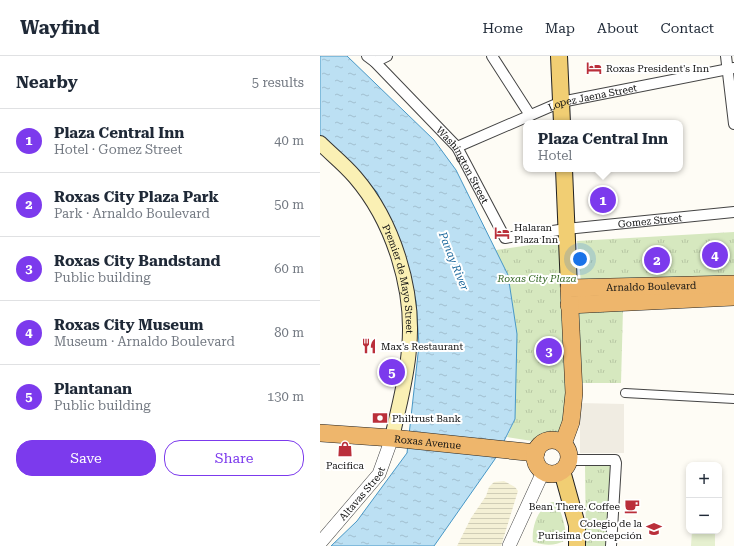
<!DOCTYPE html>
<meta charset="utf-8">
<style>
:root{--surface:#fff;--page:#f2f2f3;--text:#1f2937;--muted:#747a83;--line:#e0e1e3;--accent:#7c3aed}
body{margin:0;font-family:"Roboto Serif",serif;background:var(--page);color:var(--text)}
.controls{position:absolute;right:12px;bottom:12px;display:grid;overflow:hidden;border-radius:8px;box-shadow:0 2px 6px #0003}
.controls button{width:36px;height:36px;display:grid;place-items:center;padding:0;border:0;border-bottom:1px solid var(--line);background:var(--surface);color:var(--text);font:20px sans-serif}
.you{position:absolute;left:260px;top:203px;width:14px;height:14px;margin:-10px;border:3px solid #fff;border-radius:50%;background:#1a73e8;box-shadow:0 0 0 6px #1a73e833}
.badge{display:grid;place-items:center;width:26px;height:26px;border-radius:50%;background:var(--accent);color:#fff;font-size:13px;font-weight:700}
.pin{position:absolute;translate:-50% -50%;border:2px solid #fff;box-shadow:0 1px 4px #0006}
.popup{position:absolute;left:203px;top:64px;width:160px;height:52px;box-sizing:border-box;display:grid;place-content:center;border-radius:8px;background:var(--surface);filter:drop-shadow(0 1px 3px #0005);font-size:13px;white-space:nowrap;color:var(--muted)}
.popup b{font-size:15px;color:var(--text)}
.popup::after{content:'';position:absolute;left:50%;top:100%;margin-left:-8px;border:8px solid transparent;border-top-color:var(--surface)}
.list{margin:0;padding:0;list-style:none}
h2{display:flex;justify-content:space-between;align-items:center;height:52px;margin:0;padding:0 16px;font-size:17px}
h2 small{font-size:13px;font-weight:400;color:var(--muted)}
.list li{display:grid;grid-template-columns:26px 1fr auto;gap:12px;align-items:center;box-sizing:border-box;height:64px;padding:0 16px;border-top:1px solid var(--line)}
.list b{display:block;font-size:15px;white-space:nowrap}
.list p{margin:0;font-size:13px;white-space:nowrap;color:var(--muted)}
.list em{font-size:13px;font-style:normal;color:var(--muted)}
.actions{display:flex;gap:8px;padding:12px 16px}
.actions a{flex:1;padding:9px 0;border:1px solid var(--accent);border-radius:16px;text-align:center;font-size:14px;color:var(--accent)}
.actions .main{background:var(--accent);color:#fff}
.map{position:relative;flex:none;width:414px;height:490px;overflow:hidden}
header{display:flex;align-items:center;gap:24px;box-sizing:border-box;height:56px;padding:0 20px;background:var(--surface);border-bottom:1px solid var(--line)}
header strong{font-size:19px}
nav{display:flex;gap:22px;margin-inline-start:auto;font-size:14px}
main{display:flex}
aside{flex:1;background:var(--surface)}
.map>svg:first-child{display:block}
.farmland{fill:url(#farmland-rules)}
.grass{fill:url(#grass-tufts)}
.pitch{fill:#e6f0d0}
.plaza{fill:#f0ece2}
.water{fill:url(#water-ripples);stroke:#4797c6}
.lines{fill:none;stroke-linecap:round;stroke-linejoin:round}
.pedestrian-casing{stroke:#444;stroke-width:10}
.minor-casing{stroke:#444;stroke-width:12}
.tertiary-casing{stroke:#444;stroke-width:14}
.secondary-casing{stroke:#333;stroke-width:16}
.primary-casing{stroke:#222;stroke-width:18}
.trunk-casing{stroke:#222;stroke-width:18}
.pedestrian{stroke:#fff;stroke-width:8}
.minor{stroke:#fff;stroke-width:10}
.tertiary{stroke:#fff;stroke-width:13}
.secondary{stroke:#faf0b4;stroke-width:14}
.primary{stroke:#f1ce73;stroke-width:16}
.trunk{stroke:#eeb66c;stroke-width:17}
.labels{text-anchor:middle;stroke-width:4;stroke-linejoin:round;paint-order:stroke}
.poi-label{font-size:10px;fill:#111;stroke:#fff;text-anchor:start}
.street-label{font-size:10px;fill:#111;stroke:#fff}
.park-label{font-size:10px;font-style:italic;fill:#336623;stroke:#fff}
.water-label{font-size:11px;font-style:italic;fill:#1f6a9d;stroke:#fff}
</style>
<header>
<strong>Wayfind</strong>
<nav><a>Home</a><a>Map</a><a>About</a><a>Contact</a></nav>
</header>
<main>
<aside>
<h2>Nearby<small>5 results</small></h2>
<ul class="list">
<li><span class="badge">1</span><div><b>Plaza Central Inn</b><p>Hotel · Gomez Street</p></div><em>40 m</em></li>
<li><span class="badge">2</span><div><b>Roxas City Plaza Park</b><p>Park · Arnaldo Boulevard</p></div><em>50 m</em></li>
<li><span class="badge">3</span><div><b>Roxas City Bandstand</b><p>Public building</p></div><em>60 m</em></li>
<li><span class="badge">4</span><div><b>Roxas City Museum</b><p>Museum · Arnaldo Boulevard</p></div><em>80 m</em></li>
<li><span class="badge">5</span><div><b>Plantanan</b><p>Public building</p></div><em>130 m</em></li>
</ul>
<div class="actions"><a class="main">Save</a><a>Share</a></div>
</aside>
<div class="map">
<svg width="414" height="490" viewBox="0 0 414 490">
<defs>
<pattern id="farmland-rules" width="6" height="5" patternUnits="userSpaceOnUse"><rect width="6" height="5" fill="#f4f0d5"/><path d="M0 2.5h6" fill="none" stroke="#d0cdb6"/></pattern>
<pattern id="grass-tufts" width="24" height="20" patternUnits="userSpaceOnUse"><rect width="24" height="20" fill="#d6e8bf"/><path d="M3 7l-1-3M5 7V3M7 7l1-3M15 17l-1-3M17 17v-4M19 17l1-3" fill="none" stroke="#b7c6a3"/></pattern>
<pattern id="water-ripples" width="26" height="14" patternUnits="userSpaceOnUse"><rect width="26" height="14" fill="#bce0f3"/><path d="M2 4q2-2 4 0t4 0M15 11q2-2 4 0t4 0" fill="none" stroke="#a1bfcf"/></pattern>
</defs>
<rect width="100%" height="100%" fill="#fefcf5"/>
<path class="farmland" d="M 184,425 L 195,431 L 198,435 L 181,490 L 137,490 L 151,462 L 166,440 L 169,431 L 174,426 Z"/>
<g class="grass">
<path d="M 414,176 L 414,223 L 261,227 L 257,185 Z"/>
<path d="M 238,185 L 244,220 L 249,343 L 245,367 L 238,378 L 229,382 L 212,385 L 187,381 L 195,363 L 176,194 Z"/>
<path d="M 303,253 L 301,327 L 259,327 L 259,254 Z"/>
<path d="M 265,409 L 292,409 L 287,490 L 266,490 Z"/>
<path d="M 232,446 L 236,446 C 242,458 246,470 246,484 C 234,490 227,490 213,486 C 211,472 218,451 232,446 Z"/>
</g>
<path class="pitch" d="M 372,475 L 395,475 L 395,490 L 371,490 Z"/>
<path class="plaza" d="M 260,347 L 304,348 L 304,397 L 260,397 Z"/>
<path class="water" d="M 0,0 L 27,0 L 114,84 L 136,114 L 188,219 L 197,278 L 195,363 L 175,403 L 114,490 L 11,490 L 37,465 L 87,397 L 99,289 L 96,245 L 81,190 L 57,136 L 14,90 L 0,79 Z"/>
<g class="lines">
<g class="pedestrian-casing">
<path id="pedestrian" d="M 305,337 L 414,343"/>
</g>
<g class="minor-casing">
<g id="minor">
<path id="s1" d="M 47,0 L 55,6 L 137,91 L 185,182 L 246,173 L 414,156"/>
<path d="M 172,0 L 210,59"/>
<path d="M 406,0 L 414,68"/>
<path d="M 55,6 L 67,0"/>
<path id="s2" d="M 137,91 L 241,46 L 414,12"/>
<path d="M 249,404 L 295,404 L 296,407 L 291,490"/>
</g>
</g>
<g class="tertiary-casing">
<g id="tertiary">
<path id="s3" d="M 0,487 L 59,418 L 72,382"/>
<path d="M 189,490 L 223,416"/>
</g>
</g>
<g class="secondary-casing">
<g id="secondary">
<path id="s4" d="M 0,87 C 11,98 24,108 35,121 C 73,165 95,234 89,293 C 87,322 78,353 72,382"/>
</g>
</g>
<g class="primary-casing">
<g id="primary">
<path d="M 239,0 L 242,67"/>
<path d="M 244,113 L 249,232"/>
<path d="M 242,415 L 257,469 L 257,490"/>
</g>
</g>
<g class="trunk-casing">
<g id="trunk">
<path d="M 249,249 L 414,241"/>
<path id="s5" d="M 0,377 L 72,382 L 216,397"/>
<circle cx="232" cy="401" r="17"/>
<path id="s6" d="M 243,388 L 251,366 L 254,337 L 249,232 L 414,228"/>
</g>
</g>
<use href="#pedestrian" class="pedestrian"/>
<use href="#minor" class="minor"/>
<use href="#tertiary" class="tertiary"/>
<use href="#secondary" class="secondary"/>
<use href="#primary" class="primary"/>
<use href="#trunk" class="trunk"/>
</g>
<defs>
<g id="hotel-bare" transform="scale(1.2)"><path d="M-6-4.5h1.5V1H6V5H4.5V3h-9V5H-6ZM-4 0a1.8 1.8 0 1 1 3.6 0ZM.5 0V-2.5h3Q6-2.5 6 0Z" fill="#ba2f3a" stroke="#fff" stroke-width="2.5" paint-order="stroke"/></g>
<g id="restaurant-bare" transform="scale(1.2)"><path d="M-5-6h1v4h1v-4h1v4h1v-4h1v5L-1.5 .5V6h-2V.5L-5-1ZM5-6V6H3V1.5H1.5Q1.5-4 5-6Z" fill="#ba2f3a" stroke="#fff" stroke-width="2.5" paint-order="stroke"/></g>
<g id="bank-bare" transform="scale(1.2)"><path d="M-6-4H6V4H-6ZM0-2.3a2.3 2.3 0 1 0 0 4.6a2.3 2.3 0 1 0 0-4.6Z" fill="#ba2f3a" stroke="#fff" stroke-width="2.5" paint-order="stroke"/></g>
<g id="shop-bare" transform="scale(1.2)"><path d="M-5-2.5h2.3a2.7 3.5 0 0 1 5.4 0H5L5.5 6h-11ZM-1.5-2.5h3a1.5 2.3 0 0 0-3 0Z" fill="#ba2f3a" stroke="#fff" stroke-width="2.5" paint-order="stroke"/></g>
<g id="cafe-bare" transform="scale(1.2)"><path d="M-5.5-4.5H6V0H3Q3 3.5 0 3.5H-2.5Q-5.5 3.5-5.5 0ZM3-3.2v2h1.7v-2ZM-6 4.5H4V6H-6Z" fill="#ba2f3a" stroke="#fff" stroke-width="2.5" paint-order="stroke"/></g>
<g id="university-bare" transform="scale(1.2)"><path d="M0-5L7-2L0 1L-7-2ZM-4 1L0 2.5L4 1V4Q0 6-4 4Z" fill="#ba2f3a" stroke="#fff" stroke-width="2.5" paint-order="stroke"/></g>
</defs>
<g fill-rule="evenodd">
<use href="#hotel-bare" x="274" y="12"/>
<use href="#hotel-bare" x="182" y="177"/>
<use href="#restaurant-bare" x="49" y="290"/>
<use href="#bank-bare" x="60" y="362"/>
<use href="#shop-bare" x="25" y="393"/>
<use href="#cafe-bare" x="312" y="450"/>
<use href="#university-bare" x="334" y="473"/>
</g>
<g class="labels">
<g class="poi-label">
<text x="286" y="16">Roxas President's Inn</text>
<text x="194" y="175">Halaran<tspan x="194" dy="12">Plaza Inn</tspan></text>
<text x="61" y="294">Max's Restaurant</text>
<text x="72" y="366">Philtrust Bank</text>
<text x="25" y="413" text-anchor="middle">Pacifica</text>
<text x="300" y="454" text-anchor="end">Bean There. Coffee</text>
<text x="322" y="471" text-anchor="end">Colegio de la<tspan x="322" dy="12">Purisima Concepción</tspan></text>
</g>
<g class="street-label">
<text dy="4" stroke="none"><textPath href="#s2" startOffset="145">Lopez Jaena Street</textPath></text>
<text dy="4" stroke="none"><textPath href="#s1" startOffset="146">Washington Street</textPath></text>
<text dy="4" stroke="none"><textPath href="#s1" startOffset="377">Gomez Street</textPath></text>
<text dy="4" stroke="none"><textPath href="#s4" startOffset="162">Premier de Mayo Street</textPath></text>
<text dy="4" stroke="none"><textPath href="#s6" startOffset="240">Arnaldo Boulevard</textPath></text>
<text dy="4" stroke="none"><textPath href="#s5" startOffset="108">Roxas Avenue</textPath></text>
<text dy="4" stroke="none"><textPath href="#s3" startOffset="65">Altavas Street</textPath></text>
</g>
<g class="park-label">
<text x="217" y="226">Roxas City Plaza</text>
</g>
<g class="water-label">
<text transform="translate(134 205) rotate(68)" y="4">Panay River</text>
</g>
</g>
</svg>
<div class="controls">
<button>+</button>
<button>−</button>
</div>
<div class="you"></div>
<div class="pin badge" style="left:283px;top:144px">1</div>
<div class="popup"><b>Plaza Central Inn</b>Hotel</div>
<div class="pin badge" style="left:337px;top:204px">2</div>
<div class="pin badge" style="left:229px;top:295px">3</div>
<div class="pin badge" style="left:395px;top:199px">4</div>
<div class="pin badge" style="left:72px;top:316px">5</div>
</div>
</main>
